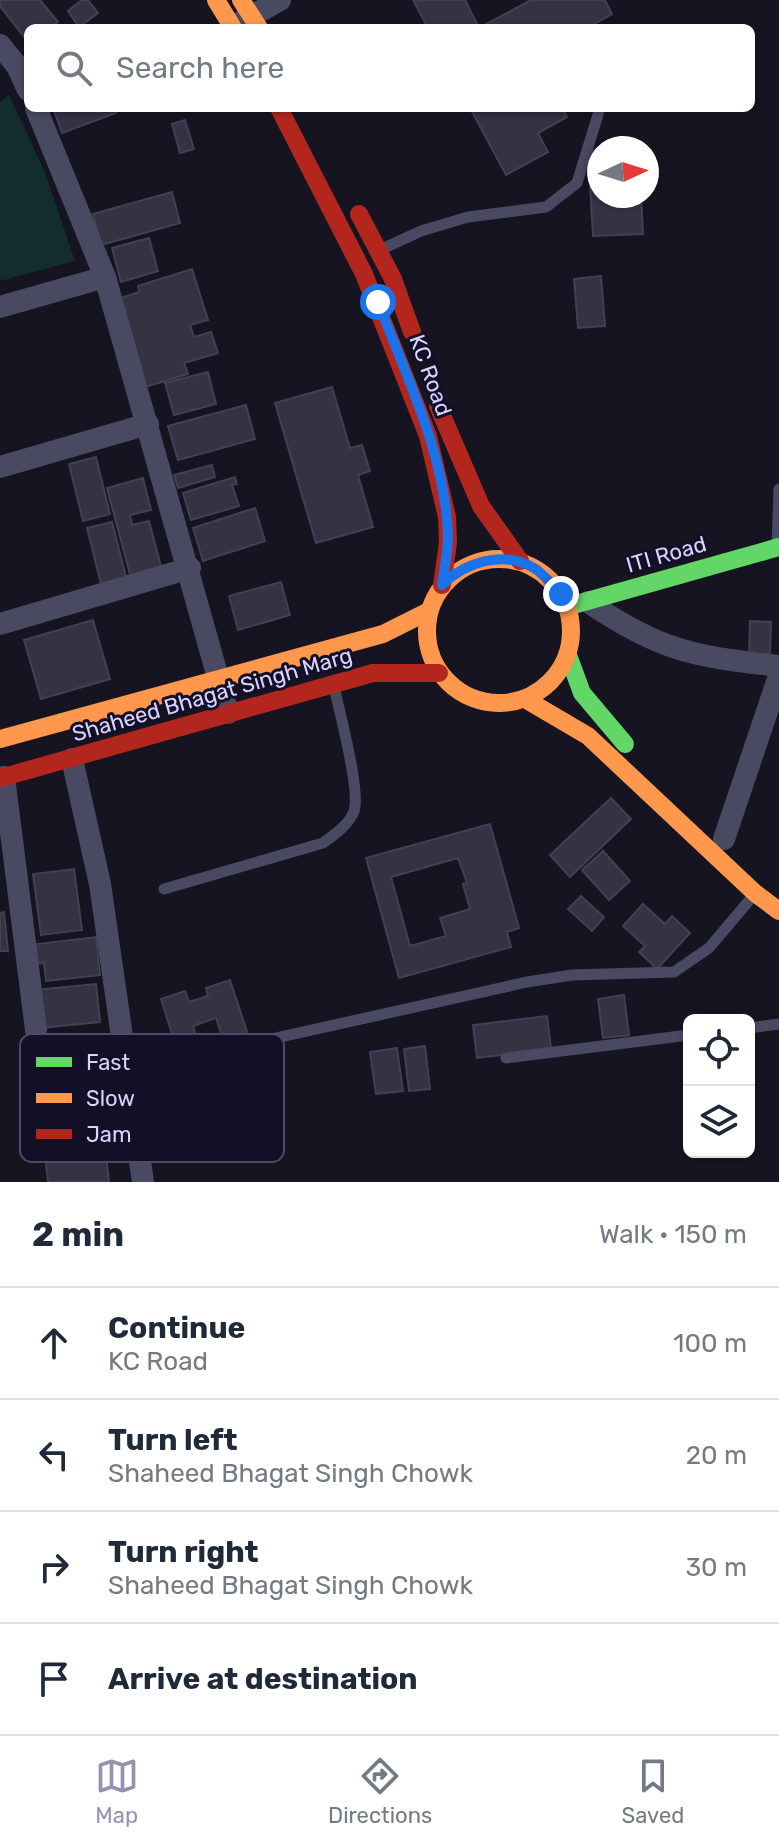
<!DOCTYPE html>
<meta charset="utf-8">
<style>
:root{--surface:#fff;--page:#f2f2f3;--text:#1f2937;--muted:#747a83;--line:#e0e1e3;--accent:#9591b1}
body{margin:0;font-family:Rubik,sans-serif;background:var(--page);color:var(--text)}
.controls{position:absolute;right:24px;bottom:24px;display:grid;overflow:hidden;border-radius:12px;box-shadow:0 2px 6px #0004}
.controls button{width:72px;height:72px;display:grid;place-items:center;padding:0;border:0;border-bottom:2px solid var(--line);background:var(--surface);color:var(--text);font:40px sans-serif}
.compass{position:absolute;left:587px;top:136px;width:72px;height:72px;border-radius:50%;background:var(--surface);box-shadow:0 2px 6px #0004;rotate:86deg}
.stop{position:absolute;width:24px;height:24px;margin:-18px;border:6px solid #1a73e8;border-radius:50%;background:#fff}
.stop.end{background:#1a73e8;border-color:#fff;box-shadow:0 2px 8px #0008}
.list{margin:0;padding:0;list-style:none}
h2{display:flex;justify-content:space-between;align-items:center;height:104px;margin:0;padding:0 32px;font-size:34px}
h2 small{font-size:26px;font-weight:400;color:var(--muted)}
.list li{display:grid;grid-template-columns:52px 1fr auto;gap:24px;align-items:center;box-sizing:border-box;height:112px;padding:0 32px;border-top:2px solid var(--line)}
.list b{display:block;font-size:30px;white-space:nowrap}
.list p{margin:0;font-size:26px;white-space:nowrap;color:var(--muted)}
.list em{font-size:26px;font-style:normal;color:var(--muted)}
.icon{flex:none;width:44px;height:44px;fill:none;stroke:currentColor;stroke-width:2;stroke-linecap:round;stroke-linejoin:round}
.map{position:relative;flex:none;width:779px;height:1182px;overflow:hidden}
.search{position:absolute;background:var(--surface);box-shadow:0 2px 6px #0004;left:24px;right:24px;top:24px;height:88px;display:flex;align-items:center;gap:20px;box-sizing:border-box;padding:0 28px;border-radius:12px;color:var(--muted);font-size:30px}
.sheet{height:552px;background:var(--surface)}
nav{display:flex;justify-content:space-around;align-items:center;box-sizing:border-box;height:112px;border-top:2px solid var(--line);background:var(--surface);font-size:22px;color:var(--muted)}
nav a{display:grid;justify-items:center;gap:4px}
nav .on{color:var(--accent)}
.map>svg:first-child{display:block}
.green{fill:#132c2d}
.building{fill:#343243;stroke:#433f54;stroke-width:2;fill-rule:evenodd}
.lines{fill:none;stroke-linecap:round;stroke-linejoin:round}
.lane{stroke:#4a4962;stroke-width:11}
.street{stroke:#4a4962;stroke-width:22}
.fast{stroke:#63d668;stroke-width:18}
.slow{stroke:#ff974d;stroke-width:18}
.jam{stroke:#b3261e;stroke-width:18}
.route{stroke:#1a73e8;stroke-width:10}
.labels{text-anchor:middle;stroke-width:6;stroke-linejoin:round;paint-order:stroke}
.street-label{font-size:22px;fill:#d9d4ff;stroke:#130f26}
.key{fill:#130f26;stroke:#4e4a67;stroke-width:2}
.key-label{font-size:22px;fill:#d9d4ff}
</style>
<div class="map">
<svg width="779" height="1182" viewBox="0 0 779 1182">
<rect width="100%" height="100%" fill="#161421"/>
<path class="green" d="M 9,95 L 45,172 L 75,261 L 0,281 L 0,102 Z"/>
<g class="building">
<path d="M 0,0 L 40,0 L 58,22 L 51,28 L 28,28 L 28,42 L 0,6 Z"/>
<path d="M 82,0 L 88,0 L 98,13 L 79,27 L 68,11 Z"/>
<path d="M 413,0 L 465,0 L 479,28 L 531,0 L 605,0 L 612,14 L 587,28 L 428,28 Z"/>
<path d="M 53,108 L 114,108 L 116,113 L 62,133 Z"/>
<path d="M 470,108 L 562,108 L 567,117 L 538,133 L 548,152 L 506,175 Z"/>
<path d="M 185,120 L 194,149 L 180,153 L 172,124 Z"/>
<path d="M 599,150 L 599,196 L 641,196 L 643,234 L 593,236 L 588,151 Z"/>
<path d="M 172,192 L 180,223 L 101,245 L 93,214 Z"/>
<path d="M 149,238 L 158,271 L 121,282 L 112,248 Z"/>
<path d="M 192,269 L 208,320 L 190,325 L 194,337 L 211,332 L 218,353 L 184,363 L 188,374 L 145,387 L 118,299 L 139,292 L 138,286 Z"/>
<path d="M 601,276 L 605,326 L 578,328 L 574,279 Z"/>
<path d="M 208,372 L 216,404 L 174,415 L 165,383 Z"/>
<path d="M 332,387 L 350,448 L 362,445 L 370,471 L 358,475 L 373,527 L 316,543 L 275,403 Z"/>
<path d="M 246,405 L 255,439 L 178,460 L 168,426 Z"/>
<path d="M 96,457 L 110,514 L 83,521 L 69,464 Z"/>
<path d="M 212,465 L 215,477 L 178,488 L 174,475 Z"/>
<path d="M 235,477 L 237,484 L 232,485 L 239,506 L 191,520 L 183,493 Z"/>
<path d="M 143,478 L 151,510 L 130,515 L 132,525 L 149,521 L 162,570 L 131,578 L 107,488 Z"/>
<path d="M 255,508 L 265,541 L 203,561 L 193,528 Z"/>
<path d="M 112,522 L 126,577 L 101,584 L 87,528 Z"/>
<path d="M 281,582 L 290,615 L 238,630 L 229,596 Z"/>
<path d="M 93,620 L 110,679 L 41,699 L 24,640 Z"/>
<path d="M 750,621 L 771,622 L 770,654 L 749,654 Z"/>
<path d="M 611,798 L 631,819 L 570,877 L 550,855 Z"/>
<path d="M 490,824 L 519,928 L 507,932 L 511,947 L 399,978 L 366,858 ZM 458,858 L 467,883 L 463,884 L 470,909 L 440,918 L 446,936 L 410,946 L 391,877 Z"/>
<path d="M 603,851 L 630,881 L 609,900 L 582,870 Z"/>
<path d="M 74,869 L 82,930 L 41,935 L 33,874 Z"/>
<path d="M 581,896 L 604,917 L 592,931 L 568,909 Z"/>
<path d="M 643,904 L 665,924 L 672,916 L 690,933 L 657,969 L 639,952 L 645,946 L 623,926 Z"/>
<path d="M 4,912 L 8,951 L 0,951 L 0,913 Z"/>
<path d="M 96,937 L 100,975 L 46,981 L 44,963 L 37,964 L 29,945 Z"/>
<path d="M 230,980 L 250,1041 L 226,1049 L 216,1018 L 193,1026 L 201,1052 L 180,1059 L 161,999 L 185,991 L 189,1002 L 208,996 L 206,988 Z"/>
<path d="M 96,984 L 100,1022 L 40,1028 L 36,990 Z"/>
<path d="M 624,995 L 629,1035 L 603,1038 L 598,999 Z"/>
<path d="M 547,1016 L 551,1049 L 477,1058 L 473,1025 Z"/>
<path d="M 425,1046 L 430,1089 L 409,1091 L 404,1049 Z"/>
<path d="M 397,1048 L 403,1091 L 376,1094 L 370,1052 Z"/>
<path d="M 105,1146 L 109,1182 L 48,1182 L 45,1153 Z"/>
</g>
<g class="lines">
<g class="lane">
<path d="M 382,249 L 421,231 L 468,217 L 546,207 L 577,183 L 600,108"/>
<path d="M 777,547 L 779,489"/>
<path d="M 164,889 L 323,843 C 334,835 349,825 354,811 C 361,791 339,711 334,686"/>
<path d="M 749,1028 L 779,1024"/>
<path d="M 191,1057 L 527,982 L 572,975 L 674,972 L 709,948 L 753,896"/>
<path d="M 506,1058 L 689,1035"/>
</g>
<g class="street">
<path d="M 239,23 L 280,0"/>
<path d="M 0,45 L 17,66 L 28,90"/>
<path d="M 36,108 L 105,277 L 228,713"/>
<path d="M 0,307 L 105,277"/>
<path d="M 0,467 L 148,424"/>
<path d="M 588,602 C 662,652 693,656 779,666"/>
<path d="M 0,624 L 190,568"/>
<path d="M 72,759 L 100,884 L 143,1182"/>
<path d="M 4,777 L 36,1030"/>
<path d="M 724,839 L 779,676"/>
</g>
<g class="fast">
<path d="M 566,607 L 779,547"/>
<path d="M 568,655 L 582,693 L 625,744"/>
</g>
<g class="slow">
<path d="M 216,0 L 233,28"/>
<path d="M 241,0 L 259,28"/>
<circle cx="499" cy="631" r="72"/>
<path d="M 525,699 L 588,736 L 755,893 L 779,911"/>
<path d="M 0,739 L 383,634 L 429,611"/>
</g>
<g class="jam">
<path d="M 279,108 L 364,274 L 428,436 L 447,517 L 448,543 L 442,585"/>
<path d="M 359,214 L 393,279 L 412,332"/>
<path d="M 438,406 L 481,506 L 520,561"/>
<path d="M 0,778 L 373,673 L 439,673"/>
</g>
</g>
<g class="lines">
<path class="route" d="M 378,302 C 406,376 446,456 448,537 C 448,552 444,570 442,585 C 465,562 504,550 534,568 C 544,574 553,586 561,594"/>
</g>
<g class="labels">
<g class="street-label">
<text transform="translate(431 375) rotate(70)" y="8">KC Road</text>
<text transform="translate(666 554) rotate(-16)" y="8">ITI Road</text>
<text transform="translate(212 694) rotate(-16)" y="8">Shaheed Bhagat Singh Marg</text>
</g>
</g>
<rect x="20" y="1034" width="264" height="128" rx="12" class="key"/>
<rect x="36" y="1057" width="36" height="10" fill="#63d668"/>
<rect x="36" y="1093" width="36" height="10" fill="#ff974d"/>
<rect x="36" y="1129" width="36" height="10" fill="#b3261e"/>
<g class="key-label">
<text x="86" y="1070">Fast</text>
<text x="86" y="1106">Slow</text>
<text x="86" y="1142">Jam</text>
</g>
</svg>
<div class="controls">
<button><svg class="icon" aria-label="locate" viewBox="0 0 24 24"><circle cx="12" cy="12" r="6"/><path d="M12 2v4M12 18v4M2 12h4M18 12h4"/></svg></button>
<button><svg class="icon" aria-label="layers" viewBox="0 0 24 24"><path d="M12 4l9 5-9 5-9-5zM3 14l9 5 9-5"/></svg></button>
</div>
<svg class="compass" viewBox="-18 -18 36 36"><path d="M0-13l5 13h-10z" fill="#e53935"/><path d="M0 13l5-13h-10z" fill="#747a83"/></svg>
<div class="stop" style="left:378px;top:302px"></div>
<div class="stop end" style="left:561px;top:594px"></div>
<div class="search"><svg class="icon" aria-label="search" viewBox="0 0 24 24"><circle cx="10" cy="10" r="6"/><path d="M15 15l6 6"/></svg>Search here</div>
</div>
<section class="sheet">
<h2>2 min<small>Walk · 150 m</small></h2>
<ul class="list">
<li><svg class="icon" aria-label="ahead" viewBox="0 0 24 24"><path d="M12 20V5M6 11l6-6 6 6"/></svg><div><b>Continue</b><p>KC Road</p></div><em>100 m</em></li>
<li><svg class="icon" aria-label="left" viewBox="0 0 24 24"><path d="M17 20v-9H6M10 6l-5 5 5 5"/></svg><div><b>Turn left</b><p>Shaheed Bhagat Singh Chowk</p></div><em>20 m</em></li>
<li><svg class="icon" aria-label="right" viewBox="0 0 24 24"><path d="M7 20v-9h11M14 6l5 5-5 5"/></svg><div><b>Turn right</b><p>Shaheed Bhagat Singh Chowk</p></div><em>30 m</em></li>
<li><svg class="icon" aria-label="arrive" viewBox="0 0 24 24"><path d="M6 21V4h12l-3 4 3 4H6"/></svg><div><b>Arrive at destination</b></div></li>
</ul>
</section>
<nav>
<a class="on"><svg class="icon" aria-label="map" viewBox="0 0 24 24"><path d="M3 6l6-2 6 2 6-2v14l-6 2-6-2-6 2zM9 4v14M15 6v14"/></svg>Map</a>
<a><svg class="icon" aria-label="directions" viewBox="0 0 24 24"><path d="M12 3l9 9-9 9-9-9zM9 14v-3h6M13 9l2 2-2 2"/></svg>Directions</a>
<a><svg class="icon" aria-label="saved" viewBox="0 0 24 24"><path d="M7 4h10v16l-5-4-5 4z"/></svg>Saved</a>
</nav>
